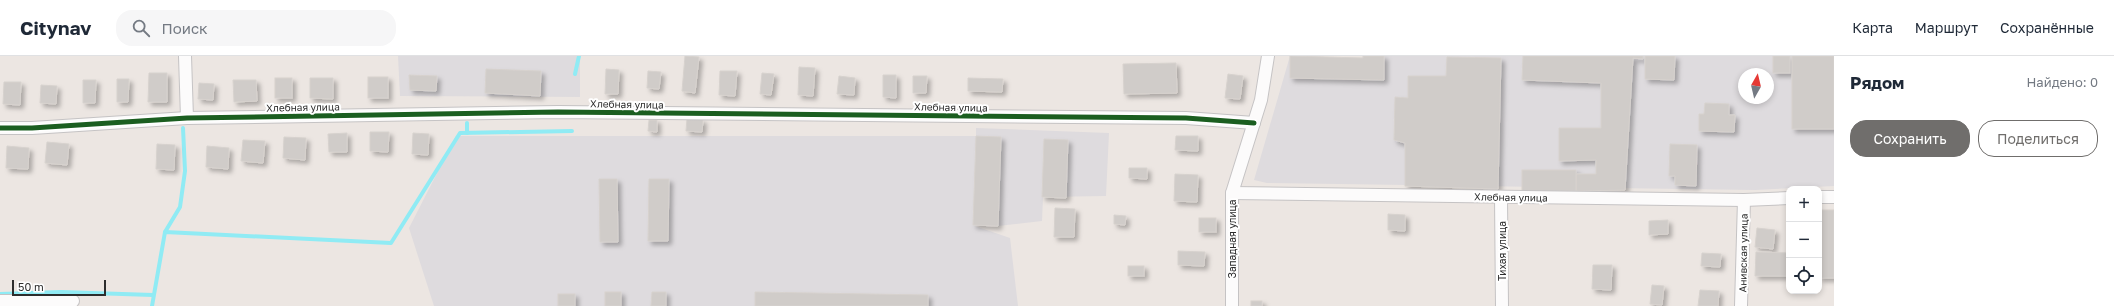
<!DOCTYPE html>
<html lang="ru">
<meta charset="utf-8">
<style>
:root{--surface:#fff;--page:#f6f6f7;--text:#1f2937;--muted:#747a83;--line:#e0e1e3;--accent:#706e6c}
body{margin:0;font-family:"Golos Text",sans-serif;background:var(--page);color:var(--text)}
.controls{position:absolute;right:12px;bottom:12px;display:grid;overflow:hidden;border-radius:8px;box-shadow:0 2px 6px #0003}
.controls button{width:36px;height:36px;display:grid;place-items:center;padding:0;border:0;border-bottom:1px solid var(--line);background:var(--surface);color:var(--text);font:20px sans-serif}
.compass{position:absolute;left:1738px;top:12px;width:36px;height:36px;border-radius:50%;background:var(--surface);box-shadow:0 2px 6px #0003;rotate:8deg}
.scale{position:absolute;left:12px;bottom:10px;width:94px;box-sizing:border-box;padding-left:4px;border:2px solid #2d2d2d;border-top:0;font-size:11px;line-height:14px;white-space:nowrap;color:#2d2d2d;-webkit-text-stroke:3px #fff;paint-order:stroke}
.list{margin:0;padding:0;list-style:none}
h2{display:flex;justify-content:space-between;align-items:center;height:52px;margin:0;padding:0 16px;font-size:17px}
h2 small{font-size:13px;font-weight:400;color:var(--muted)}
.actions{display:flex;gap:8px;padding:12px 16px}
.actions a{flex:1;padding:9px 0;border:1px solid var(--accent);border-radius:16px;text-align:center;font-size:14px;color:var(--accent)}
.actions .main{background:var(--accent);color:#fff}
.icon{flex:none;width:22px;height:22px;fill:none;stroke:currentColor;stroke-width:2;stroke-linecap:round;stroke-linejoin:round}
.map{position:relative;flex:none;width:1834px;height:250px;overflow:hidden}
header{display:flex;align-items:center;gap:24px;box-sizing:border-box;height:56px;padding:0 20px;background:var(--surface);border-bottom:1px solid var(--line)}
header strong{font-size:19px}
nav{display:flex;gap:22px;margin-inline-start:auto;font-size:14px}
.search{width:280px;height:36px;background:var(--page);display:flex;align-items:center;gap:10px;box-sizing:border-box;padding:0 14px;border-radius:16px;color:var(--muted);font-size:15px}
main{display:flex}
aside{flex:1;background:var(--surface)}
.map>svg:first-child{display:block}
.industrial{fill:#dedbde;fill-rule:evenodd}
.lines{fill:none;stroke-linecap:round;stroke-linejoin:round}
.stream{stroke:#90ebf4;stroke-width:4}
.building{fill:#d0ccc9;stroke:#d7d2ce;filter:url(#shadow)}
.street-casing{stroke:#c5c3c4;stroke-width:14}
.street{stroke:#fcfbfb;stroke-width:12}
.cycleway-casing{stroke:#fff;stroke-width:8}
.cycleway{stroke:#1b5e20;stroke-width:5}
.labels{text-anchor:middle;stroke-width:4;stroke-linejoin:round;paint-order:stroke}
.street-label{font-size:10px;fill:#2d2d2d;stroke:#fff}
</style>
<header>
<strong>Citynav</strong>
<div class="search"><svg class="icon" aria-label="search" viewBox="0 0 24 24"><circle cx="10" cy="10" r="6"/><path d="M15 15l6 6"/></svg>Поиск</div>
<nav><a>Карта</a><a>Маршрут</a><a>Сохранённые</a></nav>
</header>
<main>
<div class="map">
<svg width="1834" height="250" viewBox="0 0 1834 250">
<defs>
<filter id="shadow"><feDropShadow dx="3.5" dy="3.5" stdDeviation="2" flood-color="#0004"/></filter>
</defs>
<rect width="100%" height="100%" fill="#ece6e2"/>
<g class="industrial">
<path d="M 398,0 L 580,0 L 580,41 L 400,40 Z"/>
<path d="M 1290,0 L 1362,2 L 1363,0 L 1834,0 L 1834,130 L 1755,134 L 1267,127 L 1254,124 ZM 1744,18 L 1768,18 L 1768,42 L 1744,42 Z"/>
<path d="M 976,72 L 1109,77 L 1106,140 L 1043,141 L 1042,165 L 998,170 L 975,170 L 1010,182 L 1018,250 L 434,250 L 409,172 L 456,80 L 976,80 Z"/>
</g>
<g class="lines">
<g class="stream">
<path d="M 575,18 L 579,0"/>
<path d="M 467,77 L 467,67"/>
<path d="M 165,176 L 180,151 L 185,115 L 183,72"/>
<path d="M 0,238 L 61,236 L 153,239"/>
<path d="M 152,250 L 165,176 L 391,187 L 460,77 L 572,75"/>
</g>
</g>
<g class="building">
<path d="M 685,0 L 699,1 L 695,37 L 682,35 Z"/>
<path d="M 1290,0 L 1363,2 L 1363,0 L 1384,0 L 1384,24 L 1290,22 Z"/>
<path d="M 1523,0 L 1643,0 L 1643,3 L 1633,2 L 1625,134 L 1576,135 L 1576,118 L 1596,118 L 1596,104 L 1559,105 L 1559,72 L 1601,72 L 1601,27 L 1522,24 Z"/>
<path d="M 1645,0 L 1675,0 L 1674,24 L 1645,23 Z"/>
<rect x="1773" y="0" width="17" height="17"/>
<rect x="1792" y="0" width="42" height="73"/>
<path d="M 1447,1 L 1501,2 L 1498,133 L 1405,130 L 1405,87 L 1394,84 L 1395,41 L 1408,42 L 1408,20 L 1446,20 Z"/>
<path d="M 1176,7 L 1177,37 L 1124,38 L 1123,8 Z"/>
<path d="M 799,11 L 815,12 L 813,40 L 798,39 Z"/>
<path d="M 486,13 L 541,15 L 540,40 L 485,37 Z"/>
<path d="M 606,13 L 619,14 L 618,38 L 605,38 Z"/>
<path d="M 648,15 L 661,16 L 659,33 L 647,32 Z"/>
<path d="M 720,15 L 737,15 L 735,40 L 719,39 Z"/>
<path d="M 149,17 L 167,17 L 167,46 L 148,46 Z"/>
<path d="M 762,17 L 774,18 L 771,39 L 760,38 Z"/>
<path d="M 1228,18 L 1243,20 L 1240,43 L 1225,42 Z"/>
<path d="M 409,19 L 437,20 L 436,35 L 410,34 Z"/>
<path d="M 883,19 L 896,19 L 896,42 L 883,41 Z"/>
<path d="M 839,20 L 855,22 L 854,39 L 837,38 Z"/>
<path d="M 913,20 L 927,20 L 926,37 L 913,37 Z"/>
<rect x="368" y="21" width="20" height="21"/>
<rect x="275" y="22" width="17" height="20"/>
<path d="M 310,22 L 333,22 L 333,43 L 310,42 Z"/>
<path d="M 968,22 L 1003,23 L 1002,36 L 968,35 Z"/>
<path d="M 117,23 L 129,23 L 128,46 L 117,46 Z"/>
<path d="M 83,24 L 96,24 L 95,47 L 83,47 Z"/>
<path d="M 233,24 L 256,24 L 257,45 L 234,46 Z"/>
<path d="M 4,26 L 21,26 L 20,49 L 3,48 Z"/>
<path d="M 199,27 L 214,28 L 213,44 L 198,43 Z"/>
<path d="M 41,29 L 57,30 L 56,48 L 40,47 Z"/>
<path d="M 1705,47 L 1729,48 L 1729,59 L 1735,59 L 1734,76 L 1699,75 L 1699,58 L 1704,58 Z"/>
<path d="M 687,62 L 703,64 L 702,76 L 686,75 Z"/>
<path d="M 649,64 L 657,64 L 657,76 L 648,75 Z"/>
<path d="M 370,76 L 389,76 L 388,96 L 370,95 Z"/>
<path d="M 347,77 L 347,96 L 329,96 L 328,78 Z"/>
<path d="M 413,77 L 429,78 L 428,99 L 412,98 Z"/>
<path d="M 976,80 L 1001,81 L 998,170 L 973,169 Z"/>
<path d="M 1176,80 L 1198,80 L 1198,95 L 1175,94 Z"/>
<path d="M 284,81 L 306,82 L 305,104 L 283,102 Z"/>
<path d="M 1044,83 L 1068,84 L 1066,142 L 1042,141 Z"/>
<path d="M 243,84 L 265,85 L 263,107 L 241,105 Z"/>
<path d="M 47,86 L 69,88 L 67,109 L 45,107 Z"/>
<path d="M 157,88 L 175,89 L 174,114 L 156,113 Z"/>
<path d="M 1670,88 L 1697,89 L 1696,130 L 1675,129 L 1675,120 L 1669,120 Z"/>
<path d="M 7,90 L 29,92 L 28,113 L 6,112 Z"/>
<path d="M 207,90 L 229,92 L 228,113 L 206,111 Z"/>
<path d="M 1129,112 L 1147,112 L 1147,123 L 1129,122 Z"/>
<rect x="1522" y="114" width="54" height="21"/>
<path d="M 1175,118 L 1198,119 L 1197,146 L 1174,145 Z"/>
<path d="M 599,123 L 617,123 L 618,186 L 600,186 Z"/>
<path d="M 649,123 L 669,123 L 668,185 L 648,185 Z"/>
<path d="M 1055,152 L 1075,153 L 1074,181 L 1054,181 Z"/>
<rect x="1819" y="154" width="15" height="68"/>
<path d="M 1388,158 L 1405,159 L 1405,175 L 1388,174 Z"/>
<path d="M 1114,159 L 1126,160 L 1125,169 L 1114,168 Z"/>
<rect x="1199" y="162" width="17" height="14"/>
<path d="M 1668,164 L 1668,178 L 1649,179 L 1649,165 Z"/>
<path d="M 1757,172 L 1775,174 L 1773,193 L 1755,191 Z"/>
<path d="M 1178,195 L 1205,196 L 1204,210 L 1178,209 Z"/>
<path d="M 1756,196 L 1789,197 L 1789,220 L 1755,220 Z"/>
<path d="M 1702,197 L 1721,198 L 1720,211 L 1701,210 Z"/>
<path d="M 1593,209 L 1612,209 L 1611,234 L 1592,233 Z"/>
<rect x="1128" y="210" width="16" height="10"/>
<path d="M 1652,229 L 1664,230 L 1662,249 L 1650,248 Z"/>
<path d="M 1700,234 L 1719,235 L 1718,250 L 1698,250 Z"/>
<rect x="605" y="236" width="16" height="14"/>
<path d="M 652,236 L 666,236 L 666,250 L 651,250 Z"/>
<path d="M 755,236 L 928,239 L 928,250 L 755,250 Z"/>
<rect x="558" y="238" width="17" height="12"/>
<rect x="1251" y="245" width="11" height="5"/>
</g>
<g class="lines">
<g class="street-casing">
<g id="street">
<path d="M 185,0 L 187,62"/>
<path d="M 0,72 L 32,72 L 187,62 L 558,56 L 1186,62 L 1254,67"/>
<path d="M 1232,137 L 1744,144 L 1789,142"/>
<path d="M 1501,141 L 1502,250"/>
<path d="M 1819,141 L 1834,141"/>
<path d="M 0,245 L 73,245"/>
<path d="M 1232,250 L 1232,137 L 1261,44 L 1268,0"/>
<path d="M 1741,250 L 1744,144"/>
</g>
</g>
<use href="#street" class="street"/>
<g class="cycleway-casing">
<path id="cycleway" d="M 0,72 L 32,72 L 187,62 L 558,56 L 1186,62 L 1254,67"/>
</g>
<use href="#cycleway" class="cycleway"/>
</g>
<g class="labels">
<g class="street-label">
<text transform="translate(627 48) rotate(1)" y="4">Хлебная улица</text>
<text transform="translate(303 51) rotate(-1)" y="4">Хлебная улица</text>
<text transform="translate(951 51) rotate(1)" y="4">Хлебная улица</text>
<text transform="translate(1511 141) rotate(1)" y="4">Хлебная улица</text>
<text transform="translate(1232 183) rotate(-90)" y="4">Западная улица</text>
<text transform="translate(1502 195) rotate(-90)" y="4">Тихая улица</text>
<text transform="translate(1743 197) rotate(-89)" y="4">Анивская улица</text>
</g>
</g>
</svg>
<div class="controls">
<button>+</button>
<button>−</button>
<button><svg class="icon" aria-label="locate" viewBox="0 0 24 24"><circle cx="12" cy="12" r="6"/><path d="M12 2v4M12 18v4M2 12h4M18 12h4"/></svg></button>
</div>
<svg class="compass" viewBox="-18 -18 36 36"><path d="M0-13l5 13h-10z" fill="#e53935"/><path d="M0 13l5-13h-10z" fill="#747a83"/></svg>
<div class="scale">50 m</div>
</div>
<aside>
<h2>Рядом<small>Найдено: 0</small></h2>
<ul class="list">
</ul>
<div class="actions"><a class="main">Сохранить</a><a>Поделиться</a></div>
</aside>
</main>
